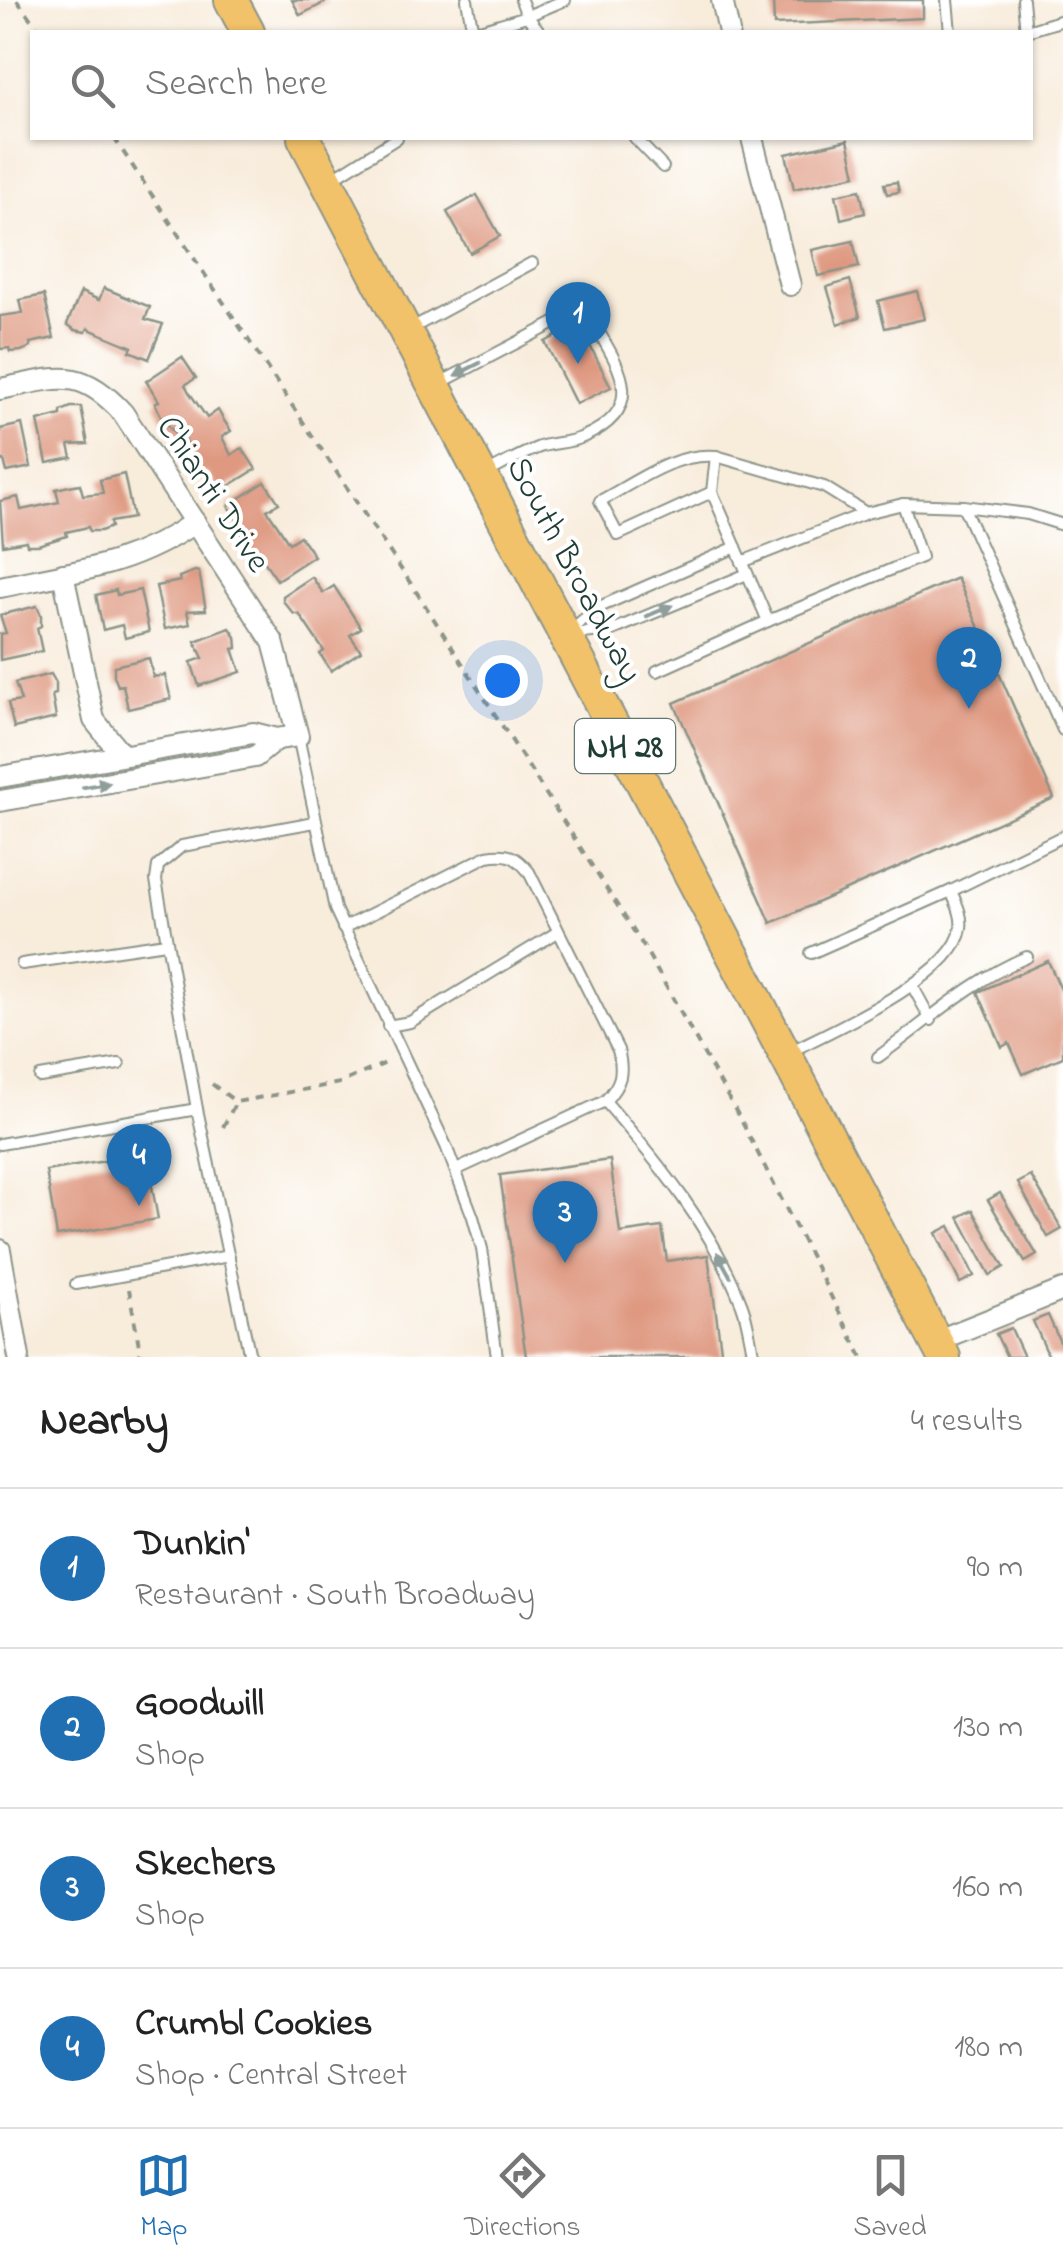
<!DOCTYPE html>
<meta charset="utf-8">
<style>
:root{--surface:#fff;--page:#f2f2f2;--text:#222;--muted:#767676;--line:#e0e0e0;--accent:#1f6fb2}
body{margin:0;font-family:"Indie Flower",sans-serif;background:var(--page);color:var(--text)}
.you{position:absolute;left:502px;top:680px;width:35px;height:35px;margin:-25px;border:8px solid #fff;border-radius:50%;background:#1a73e8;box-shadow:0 0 0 15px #1a73e833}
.badge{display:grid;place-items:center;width:65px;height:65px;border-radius:50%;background:var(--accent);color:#fff;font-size:32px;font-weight:700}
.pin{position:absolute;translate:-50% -82px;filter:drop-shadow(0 2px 5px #0008)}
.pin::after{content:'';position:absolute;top:52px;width:35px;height:30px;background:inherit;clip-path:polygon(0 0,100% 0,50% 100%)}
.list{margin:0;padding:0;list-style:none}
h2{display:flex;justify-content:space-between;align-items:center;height:130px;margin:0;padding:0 40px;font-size:42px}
h2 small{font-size:32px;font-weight:400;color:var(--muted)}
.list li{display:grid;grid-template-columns:65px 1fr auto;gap:30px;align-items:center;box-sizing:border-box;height:160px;padding:0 40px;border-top:2px solid var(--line)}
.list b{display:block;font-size:38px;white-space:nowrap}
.list p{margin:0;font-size:32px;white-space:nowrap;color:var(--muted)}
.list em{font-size:32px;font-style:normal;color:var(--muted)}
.icon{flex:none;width:55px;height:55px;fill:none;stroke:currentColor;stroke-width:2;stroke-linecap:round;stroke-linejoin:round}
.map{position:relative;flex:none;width:1063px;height:1357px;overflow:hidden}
.search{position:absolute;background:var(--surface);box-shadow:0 2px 8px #0004;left:30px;right:30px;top:30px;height:110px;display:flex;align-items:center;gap:25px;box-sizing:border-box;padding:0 35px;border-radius:0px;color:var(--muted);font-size:38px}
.sheet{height:770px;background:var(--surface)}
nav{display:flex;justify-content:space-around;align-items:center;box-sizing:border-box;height:140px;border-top:2px solid var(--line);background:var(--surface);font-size:28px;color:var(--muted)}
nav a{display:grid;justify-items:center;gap:5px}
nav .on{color:var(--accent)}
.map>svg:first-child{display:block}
.building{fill:#df9981}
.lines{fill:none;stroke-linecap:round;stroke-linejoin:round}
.service-casing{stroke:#8c9488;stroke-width:14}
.minor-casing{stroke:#8c9488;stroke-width:24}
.primary-casing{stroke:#8c9488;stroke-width:36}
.path{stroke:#8c9488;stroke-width:4;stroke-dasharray:8 8;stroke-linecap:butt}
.service{stroke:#fff;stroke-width:10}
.minor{stroke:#fff;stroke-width:20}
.primary{stroke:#f2c26a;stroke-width:32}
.oneway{fill:#8f9e9a}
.labels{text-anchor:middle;stroke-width:8;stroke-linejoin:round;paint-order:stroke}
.shield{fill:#fff;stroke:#627771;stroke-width:2.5}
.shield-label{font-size:32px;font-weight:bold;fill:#1f3d34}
.street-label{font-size:35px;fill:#1f3d34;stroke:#fff}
</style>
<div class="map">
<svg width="1063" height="1357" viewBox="0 0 1063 1357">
<rect width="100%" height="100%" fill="#fff"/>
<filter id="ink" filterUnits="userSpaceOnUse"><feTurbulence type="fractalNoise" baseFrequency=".01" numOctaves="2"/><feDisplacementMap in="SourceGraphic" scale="20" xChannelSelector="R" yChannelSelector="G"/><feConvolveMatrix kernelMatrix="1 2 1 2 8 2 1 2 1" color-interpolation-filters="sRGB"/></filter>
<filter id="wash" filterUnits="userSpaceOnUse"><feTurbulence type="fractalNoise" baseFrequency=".0048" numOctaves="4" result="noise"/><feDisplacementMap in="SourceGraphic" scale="40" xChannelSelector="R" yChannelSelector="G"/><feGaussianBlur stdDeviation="2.25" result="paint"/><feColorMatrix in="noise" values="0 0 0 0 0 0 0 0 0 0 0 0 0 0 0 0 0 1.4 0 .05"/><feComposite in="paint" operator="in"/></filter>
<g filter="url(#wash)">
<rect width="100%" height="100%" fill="#f8ecdb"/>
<g id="blocks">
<g class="building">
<path d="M 292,0 L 330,0 L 300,15 Z"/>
<path d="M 773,0 L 923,0 L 923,18 L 774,25 Z"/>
<path d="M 848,140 L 856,175 L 794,189 L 786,154 Z"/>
<path d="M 897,182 L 899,192 L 887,194 L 884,184 Z"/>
<path d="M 860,190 L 865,213 L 841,219 L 836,195 Z"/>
<path d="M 477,195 L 500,236 L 470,253 L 447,212 Z"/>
<path d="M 853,241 L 859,267 L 818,276 L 812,250 Z"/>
<path d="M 850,280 L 860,317 L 838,324 L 827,287 Z"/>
<path d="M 104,288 L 150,307 L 145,319 L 163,324 L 149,359 L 130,351 L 132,347 L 91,330 L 88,328 L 86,332 L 75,330 L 67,324 L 81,292 L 99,300 Z"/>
<path d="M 917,291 L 924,319 L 885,328 L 878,301 Z"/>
<path d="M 44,295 L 54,338 L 30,343 L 31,347 L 21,351 L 10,352 L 9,348 L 0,349 L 0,316 L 23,313 L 20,300 Z"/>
<path d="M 579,324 L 611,387 L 576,404 L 545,342 Z"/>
<path d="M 182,357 L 196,378 L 185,385 L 189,392 L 207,418 L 218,410 L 223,419 L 231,431 L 222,437 L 231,455 L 242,448 L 256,469 L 219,492 L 206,472 L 203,475 L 193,465 L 191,457 L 194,455 L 182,435 L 178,438 L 161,416 L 155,403 L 159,401 L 146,381 Z"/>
<path d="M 71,407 L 81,407 L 88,444 L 69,445 L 72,458 L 47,463 L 38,421 L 61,415 L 61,411 Z"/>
<path d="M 22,424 L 31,467 L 7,472 L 4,460 L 0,461 L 0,429 Z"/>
<path d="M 124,474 L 133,518 L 110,522 L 111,527 L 101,531 L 90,531 L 88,527 L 66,532 L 67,536 L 38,545 L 27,545 L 26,541 L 3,545 L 0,501 L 18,497 L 21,510 L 59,502 L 56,489 L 69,486 L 80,484 L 83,495 L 103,493 L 100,480 Z"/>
<path d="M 265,482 L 279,503 L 267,510 L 278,526 L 289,543 L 300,536 L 314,556 L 277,580 L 264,561 L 260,563 L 253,555 L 238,528 L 241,526 L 228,506 Z"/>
<path d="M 195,571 L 199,572 L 206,610 L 187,611 L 190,624 L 165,629 L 156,586 L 180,581 L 179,577 Z"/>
<path d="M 312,577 L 323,593 L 334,586 L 361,628 L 350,635 L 361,651 L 331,671 L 320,654 L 324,651 L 299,614 L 294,614 L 283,601 L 283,596 Z"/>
<path d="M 957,578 L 1054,798 L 771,923 L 674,703 Z"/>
<path d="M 116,590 L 117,595 L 140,590 L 149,632 L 125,638 L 122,625 L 103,630 L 96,595 Z"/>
<path d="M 37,606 L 41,615 L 41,626 L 37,628 L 42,651 L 0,660 L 0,634 L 6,633 L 0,615 Z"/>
<path d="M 230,628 L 236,637 L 237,648 L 233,649 L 241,672 L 199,686 L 191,662 L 203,658 L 195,641 Z"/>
<path d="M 149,658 L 153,677 L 165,675 L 171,699 L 128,709 L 123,685 L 118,686 L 114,676 L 114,666 Z"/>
<path d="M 51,674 L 56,683 L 56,694 L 52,695 L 56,718 L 14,728 L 8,703 L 21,701 L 15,683 Z"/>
<path d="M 1048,961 L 1063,994 L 1063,1057 L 1023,1074 L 1009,1043 L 1002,1047 L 978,992 Z"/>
<path d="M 146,1154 L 158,1219 L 57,1236 L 46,1171 Z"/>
<path d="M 610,1160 L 620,1233 L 662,1227 L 667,1261 L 708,1255 L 722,1357 L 526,1357 L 500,1175 Z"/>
<path d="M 1031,1176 L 1062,1229 L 1048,1237 L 1018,1183 Z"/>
<path d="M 1000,1193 L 1037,1255 L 1025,1262 L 988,1200 Z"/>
<path d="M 973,1210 L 1004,1267 L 990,1275 L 959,1217 Z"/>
<path d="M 950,1226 L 974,1276 L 960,1283 L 936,1233 Z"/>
<path d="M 1048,1315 L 1063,1349 L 1063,1357 L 1049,1357 L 1033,1321 Z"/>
<path d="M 1011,1328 L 1024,1357 L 1007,1357 L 996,1334 Z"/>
</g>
</g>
</g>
<g filter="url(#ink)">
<use href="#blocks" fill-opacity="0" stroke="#8c9488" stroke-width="2.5"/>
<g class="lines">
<g class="service-casing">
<g id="service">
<path d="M 467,0 L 473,32 L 527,16 L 521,0"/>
<path d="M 947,0 L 950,32"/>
<path d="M 1023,0 L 1026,32"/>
<path d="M 540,32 L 527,16 L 565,0"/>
<path d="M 1024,32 L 1063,20"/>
<path d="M 635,138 L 663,167"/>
<path d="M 332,179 L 397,138"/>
<path d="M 410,329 L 532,263"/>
<path d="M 440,383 L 570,315 L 593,322 C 620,368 649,408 583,437 C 568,444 551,442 537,448 C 520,455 503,464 487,473"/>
<path d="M 712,492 L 618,535 L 600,501 C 636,482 674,452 716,456 L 824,487 L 866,513"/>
<path d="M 963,506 L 1063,730"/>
<path d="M 742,562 L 866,513 L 903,504 L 963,506 L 1028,514 L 1063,525"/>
<path d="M 768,621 L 921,557 L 903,504"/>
<path d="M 571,630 L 597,608 L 736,547"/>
<path d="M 572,634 L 613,630 L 747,574"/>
<path d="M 657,671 L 768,621 L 712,492 L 716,456"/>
<path d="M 298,736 L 335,909 L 446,1146 L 473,1217 L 482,1249 L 497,1357"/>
<path d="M 343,928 L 487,856 C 508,852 516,856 529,872 L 618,1050 C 624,1073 621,1084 605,1101 L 456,1170"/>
<path d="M 811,953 L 951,891"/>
<path d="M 22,964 L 166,943"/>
<path d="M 912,985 L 931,1020"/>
<path d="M 388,1026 L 410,1022 L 556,933"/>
<path d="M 787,1053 C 827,1033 956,976 961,928 C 963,915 956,903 951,891 L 1063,836"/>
<path d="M 878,1057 C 927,1022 971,980 1027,957"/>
<path d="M 40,1077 L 119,1064"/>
<path d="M 605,1101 C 658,1162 713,1229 742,1305 C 748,1321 750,1340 754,1357"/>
<path d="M 0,1144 L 197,1109"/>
<path d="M 76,1284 L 229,1256"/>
<path d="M 250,1357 L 197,1109 L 156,880 L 158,866 L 182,846 L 315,822"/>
</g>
</g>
<g class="minor-casing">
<g id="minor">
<path d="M 722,0 L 729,32"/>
<path d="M 752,138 L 790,285"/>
<path d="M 0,389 C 58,378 79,365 123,413 L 273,642 L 298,736 L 277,739 L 253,733 L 0,777"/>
<path d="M 63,574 L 94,720 L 122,755"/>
<path d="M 0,587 C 73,572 133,566 195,522"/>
<path d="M 0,801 L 255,757 L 277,739"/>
<path d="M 0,1250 L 19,1357"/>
<path d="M 936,1341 L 1063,1290"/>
</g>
</g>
<g class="primary-casing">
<g id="primary">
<path d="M 231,0 L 248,32"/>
<path d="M 304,138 L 944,1357"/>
</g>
</g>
<g class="path">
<path d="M 17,0 L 40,32"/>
<path d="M 114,138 L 421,599 L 644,947 L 742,1122 L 862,1357"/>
<path d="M 212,1084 L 236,1102 L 340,1083 L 388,1062"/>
<path d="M 223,1127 L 236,1102"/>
<path d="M 129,1289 L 141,1357"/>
</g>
<use href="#service" class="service"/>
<use href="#minor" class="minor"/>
<use href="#primary" class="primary"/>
</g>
<defs><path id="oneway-solid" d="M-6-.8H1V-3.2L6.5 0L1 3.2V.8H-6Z" transform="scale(2.5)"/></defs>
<g class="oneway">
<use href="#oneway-solid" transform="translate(468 369) rotate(153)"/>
<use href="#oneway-solid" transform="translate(659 611) rotate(-23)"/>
<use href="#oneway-solid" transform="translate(96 785) rotate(-10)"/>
<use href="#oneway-solid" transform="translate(724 1265) rotate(-119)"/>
</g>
</g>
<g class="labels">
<rect class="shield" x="575" y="719" width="100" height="54" rx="8"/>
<g class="shield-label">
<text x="625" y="757">NH 28</text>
</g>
<g class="street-label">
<text transform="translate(215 493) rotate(57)" y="12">Chianti Drive</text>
<text transform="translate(576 569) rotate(62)" y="12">South Broadway</text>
</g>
</g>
</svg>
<div class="you"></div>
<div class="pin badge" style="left:578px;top:364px">1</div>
<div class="pin badge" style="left:969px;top:709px">2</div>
<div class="pin badge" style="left:565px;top:1263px">3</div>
<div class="pin badge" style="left:139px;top:1206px">4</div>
<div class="search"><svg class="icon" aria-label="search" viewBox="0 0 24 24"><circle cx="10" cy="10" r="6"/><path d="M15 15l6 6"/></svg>Search here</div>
</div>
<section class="sheet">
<h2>Nearby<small>4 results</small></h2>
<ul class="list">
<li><span class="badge">1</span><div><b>Dunkin'</b><p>Restaurant · South Broadway</p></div><em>90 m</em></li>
<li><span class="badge">2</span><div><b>Goodwill</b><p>Shop</p></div><em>130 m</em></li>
<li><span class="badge">3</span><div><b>Skechers</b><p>Shop</p></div><em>160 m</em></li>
<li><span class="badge">4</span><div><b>Crumbl Cookies</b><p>Shop · Central Street</p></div><em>180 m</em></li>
</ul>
</section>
<nav>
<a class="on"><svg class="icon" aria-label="map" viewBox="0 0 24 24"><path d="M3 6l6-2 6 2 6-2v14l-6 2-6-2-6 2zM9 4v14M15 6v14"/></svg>Map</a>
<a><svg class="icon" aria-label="directions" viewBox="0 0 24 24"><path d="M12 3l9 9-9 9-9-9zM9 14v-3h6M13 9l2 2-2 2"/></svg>Directions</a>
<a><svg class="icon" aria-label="saved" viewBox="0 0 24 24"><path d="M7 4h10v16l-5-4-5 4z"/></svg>Saved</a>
</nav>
